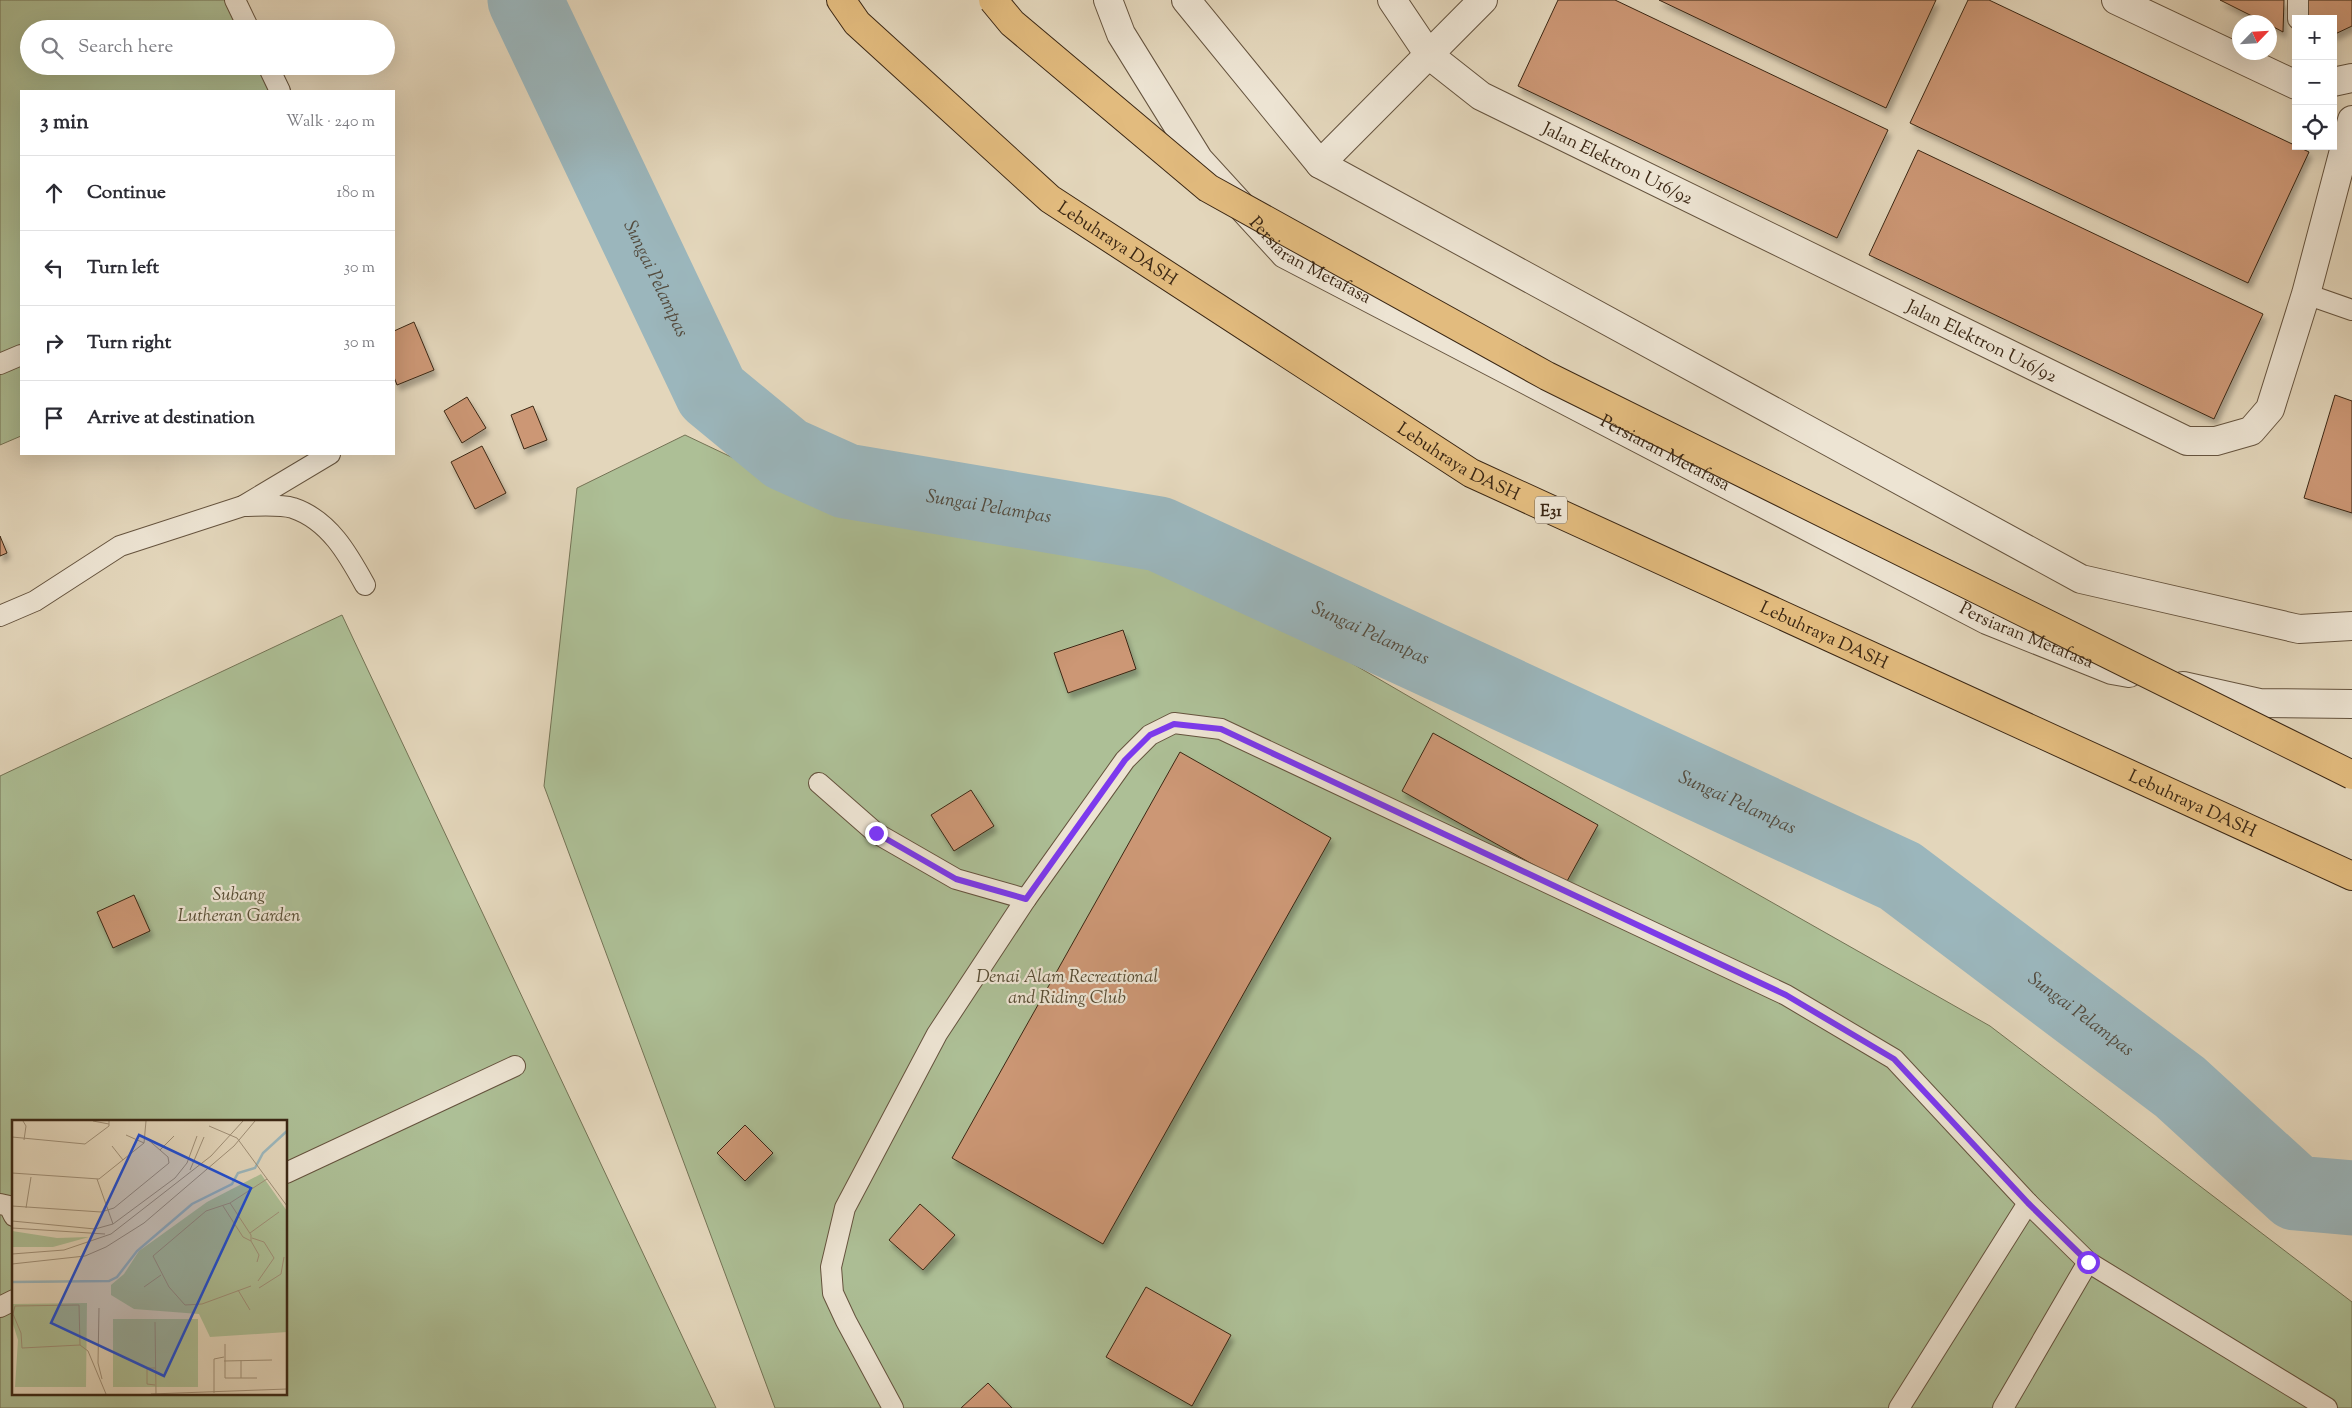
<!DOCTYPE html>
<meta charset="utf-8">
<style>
:root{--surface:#fff;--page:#f7f7f7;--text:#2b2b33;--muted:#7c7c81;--line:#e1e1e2}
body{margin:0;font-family:"Sorts Mill Goudy",serif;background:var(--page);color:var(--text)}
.controls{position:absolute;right:15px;top:15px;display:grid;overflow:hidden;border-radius:0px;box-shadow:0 5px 20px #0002}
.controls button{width:45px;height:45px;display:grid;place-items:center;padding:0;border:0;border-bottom:1px solid var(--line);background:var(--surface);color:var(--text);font:25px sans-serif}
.compass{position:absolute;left:2232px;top:15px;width:45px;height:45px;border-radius:50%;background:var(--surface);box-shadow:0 5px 20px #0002;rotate:65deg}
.stop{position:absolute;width:15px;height:15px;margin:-11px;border:4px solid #7c3aed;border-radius:50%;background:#fff}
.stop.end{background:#7c3aed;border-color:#fff;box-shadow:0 1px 5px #0008}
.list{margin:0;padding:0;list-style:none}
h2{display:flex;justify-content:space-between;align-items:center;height:65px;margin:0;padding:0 20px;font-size:21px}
h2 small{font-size:16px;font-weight:400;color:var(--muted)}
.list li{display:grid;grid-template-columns:32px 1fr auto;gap:15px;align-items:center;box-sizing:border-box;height:75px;padding:0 20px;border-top:1px solid var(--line)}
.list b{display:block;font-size:19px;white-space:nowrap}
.list em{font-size:16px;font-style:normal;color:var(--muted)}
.icon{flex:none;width:28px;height:28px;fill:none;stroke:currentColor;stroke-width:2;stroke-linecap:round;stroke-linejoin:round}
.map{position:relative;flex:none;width:2352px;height:1408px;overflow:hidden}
.search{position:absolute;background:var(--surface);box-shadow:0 5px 20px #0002;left:20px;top:20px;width:375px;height:55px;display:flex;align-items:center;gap:12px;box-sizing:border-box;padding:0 18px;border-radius:28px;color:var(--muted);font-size:19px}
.panel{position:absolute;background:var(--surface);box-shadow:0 5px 20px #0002;left:20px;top:90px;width:375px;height:365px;border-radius:0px}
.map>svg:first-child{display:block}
.green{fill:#adbf96;stroke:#747355;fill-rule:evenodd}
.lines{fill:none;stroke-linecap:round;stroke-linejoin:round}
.river{stroke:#9bb6bc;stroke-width:75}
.building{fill:#cc9774;stroke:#3b2714;filter:url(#shadow)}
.service-casing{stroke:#65533e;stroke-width:22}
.minor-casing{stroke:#65533e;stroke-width:30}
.tertiary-casing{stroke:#65533e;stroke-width:30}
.motorway-casing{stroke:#3b2714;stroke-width:30}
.service{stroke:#ede4d3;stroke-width:20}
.minor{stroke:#ede4d3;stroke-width:28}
.tertiary{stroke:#ede4d3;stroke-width:28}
.motorway{stroke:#e2bb7e;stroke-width:28}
.motorway-bridge-casing{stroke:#3b2714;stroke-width:30;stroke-linecap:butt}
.motorway-bridge{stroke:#e2bb7e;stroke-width:28}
.route{stroke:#7c3aed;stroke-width:6}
.labels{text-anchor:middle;stroke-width:4.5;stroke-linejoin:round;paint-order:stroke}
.shield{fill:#ede4d3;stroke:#70604d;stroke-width:1}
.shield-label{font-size:16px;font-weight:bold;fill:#3b2714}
.street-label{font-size:18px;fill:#3b2714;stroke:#ede4d3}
.park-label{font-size:18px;font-style:italic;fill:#584d34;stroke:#ede4d3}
.water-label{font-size:19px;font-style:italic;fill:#534b3e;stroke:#ede4d3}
.inset-river{fill:none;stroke:#9bb6bc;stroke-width:2.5}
.inset-road{fill:none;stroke:#a09078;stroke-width:1}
.view{fill:#1d4ed8;fill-opacity:0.15;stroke:#1d4ed8;stroke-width:2.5}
.inset-edge{fill:none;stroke:#3b2714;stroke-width:2.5}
</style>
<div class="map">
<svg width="2352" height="1408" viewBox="0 0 2352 1408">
<defs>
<filter id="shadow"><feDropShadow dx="3" dy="5.5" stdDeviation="2.5" flood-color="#0004"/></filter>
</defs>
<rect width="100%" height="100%" fill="#e3d6bb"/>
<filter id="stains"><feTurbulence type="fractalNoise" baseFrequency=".004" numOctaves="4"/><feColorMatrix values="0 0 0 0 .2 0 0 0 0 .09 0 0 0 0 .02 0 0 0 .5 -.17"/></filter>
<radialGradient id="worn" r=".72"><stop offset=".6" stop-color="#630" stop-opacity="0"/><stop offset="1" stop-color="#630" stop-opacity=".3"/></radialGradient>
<g class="green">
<path d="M 0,0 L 246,0 L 260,29 L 29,29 L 29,66 L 278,66 L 290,91 L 21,91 L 21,436 L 0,445 Z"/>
<path d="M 685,435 L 851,514 L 1162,553 L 1415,700 L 1990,1026 L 2352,1302 L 2352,1408 L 775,1408 L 544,786 L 577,488 Z"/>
<path d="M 342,615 L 716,1408 L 0,1408 L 0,776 ZM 14,1122 L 286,1122 L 286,1394 L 14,1394 Z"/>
</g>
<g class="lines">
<path class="river" id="s1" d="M 525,0 L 712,393 L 786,454 L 846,481 L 1159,534 L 1900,876 L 2180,1087 L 2296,1193 L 2352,1198"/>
</g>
<g class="building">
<path d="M 1558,0 L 1615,0 L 1888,130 L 1837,238 L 1518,86 Z"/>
<path d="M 1659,0 L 1936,0 L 1886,108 Z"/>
<path d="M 1968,0 L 1989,0 L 2309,152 L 2248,283 L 1910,123 Z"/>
<path d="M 2220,0 L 2284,0 L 2283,32 L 2270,25 L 2270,22 L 2264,22 Z"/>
<path d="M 2308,0 L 2352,0 L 2352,26 L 2333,35 L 2333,19 L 2308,19 Z"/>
<path d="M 1918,150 L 2263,314 L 2214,419 L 1869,255 Z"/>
<path d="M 414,322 L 434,370 L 397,385 L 394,377 L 394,331 Z"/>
<path d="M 2335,395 L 2352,401 L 2352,513 L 2304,498 Z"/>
<path d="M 467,397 L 486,428 L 462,443 L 444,411 Z"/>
<path d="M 533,406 L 547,440 L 524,449 L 511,415 Z"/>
<path d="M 482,446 L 506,493 L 475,509 L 451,462 Z"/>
<path d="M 0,536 L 7,553 L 0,556 Z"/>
<path d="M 1123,630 L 1136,669 L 1068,693 L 1054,653 Z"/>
<path d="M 1433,733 L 1598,825 L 1566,883 L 1402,791 Z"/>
<path d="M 1180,752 L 1331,838 L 1103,1244 L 952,1158 Z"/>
<path d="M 971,790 L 994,826 L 954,851 L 931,815 Z"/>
<path d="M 134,895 L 150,931 L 113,948 L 97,912 Z"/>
<path d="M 745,1125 L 773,1153 L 745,1181 L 717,1153 Z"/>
<path d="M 920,1204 L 955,1235 L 923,1270 L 889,1240 Z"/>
<path d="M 1146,1287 L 1231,1335 L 1192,1406 L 1106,1357 Z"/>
<path d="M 988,1383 L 1012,1408 L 961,1408 Z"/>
</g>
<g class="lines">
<g class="service-casing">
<g id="service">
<path d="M 235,0 L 249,29"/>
<path d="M 2298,0 L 2298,19"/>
<path d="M 268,66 L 280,91"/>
<path d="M 2306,294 L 2352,310"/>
<path d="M 0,364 L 21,355"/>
<path d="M 243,506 C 258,506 279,504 293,508 C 329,520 348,554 365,585"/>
<path d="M 0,616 L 35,601 L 120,546 L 243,506 L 330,454"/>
<path d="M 819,783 L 876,833 L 956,879 L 1026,899"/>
<path d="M 286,1173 L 515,1066"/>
<path d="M 0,1204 L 9,1206 L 14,1216"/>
<path d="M 0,1307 L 14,1300"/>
<path d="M 893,1408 L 846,1321 L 833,1293 L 831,1267 L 845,1208 L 937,1034 L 1026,899 L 1125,760 L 1150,735 L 1174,723 L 1221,729 L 1786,995 L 1894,1059 L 2028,1203 L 2088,1262 L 2327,1408"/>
<path d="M 1899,1408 L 2028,1203"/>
<path d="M 2003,1408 L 2088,1262"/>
</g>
</g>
<g class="minor-casing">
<g id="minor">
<path id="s2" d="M 1392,0 L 1429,55 L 1481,96 L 2187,441 L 2216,441 L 2251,431 L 2270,409 L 2306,294 L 2352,120"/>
<path d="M 2116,0 L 2296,85"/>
<path d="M 2333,82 L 2352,78"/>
<path d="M 1320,164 L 1483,0"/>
</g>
</g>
<g class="tertiary-casing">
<g id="tertiary">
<path id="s3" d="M 1108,0 L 1121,34 L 1199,160 L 1285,254 L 1987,620 L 2112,670 L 2129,673"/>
<path d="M 1186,0 L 1320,164 L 2081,579 L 2299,629 L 2352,626"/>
<path d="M 2183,686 L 2259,703 L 2352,704"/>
</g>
</g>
<g class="motorway-casing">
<g id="motorway">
<path id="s4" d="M 841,0 L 857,23 L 1050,199 L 1471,473 L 2352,876"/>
</g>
</g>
<use href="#service" class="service"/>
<use href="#minor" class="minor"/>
<use href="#tertiary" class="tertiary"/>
<use href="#motorway" class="motorway"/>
<g class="motorway-bridge-casing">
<path id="motorway-bridge" d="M 993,0 L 1012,23 L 1208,188 L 1547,376 L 2352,775"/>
</g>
<use href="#motorway-bridge" class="motorway-bridge"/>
</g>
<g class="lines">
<path class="route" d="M 876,833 L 956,879 L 1026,899 L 1125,760 L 1150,735 L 1174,724 L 1221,729 L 1786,995 L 1894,1059 L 2028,1203 L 2088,1262"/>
</g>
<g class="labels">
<rect class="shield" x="1535" y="496.5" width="32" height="27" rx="4"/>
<g class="shield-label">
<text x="1551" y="516">E31</text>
</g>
<g class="street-label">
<text dy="6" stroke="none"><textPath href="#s2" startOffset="285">Jalan Elektron U16/92</textPath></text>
<text dy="6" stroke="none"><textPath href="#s4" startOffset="370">Lebuhraya DASH</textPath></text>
<text dy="6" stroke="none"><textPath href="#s3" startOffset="336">Persiaran Metafasa</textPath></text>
<text dy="6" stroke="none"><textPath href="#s2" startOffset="690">Jalan Elektron U16/92</textPath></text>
<text dy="6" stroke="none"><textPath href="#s3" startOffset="741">Persiaran Metafasa</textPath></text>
<text dy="6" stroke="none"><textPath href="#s4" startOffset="775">Lebuhraya DASH</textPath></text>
<text dy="6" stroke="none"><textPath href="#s3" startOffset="1146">Persiaran Metafasa</textPath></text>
<text dy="6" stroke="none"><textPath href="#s4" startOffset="1180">Lebuhraya DASH</textPath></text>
<text dy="6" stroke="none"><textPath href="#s4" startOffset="1585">Lebuhraya DASH</textPath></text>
</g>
<g class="park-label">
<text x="239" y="900">Subang<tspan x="239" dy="21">Lutheran Garden</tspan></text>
<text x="1067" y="982">Denai Alam Recreational<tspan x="1067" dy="21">and Riding Club</tspan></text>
</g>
<g class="water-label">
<text dy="7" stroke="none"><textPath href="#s1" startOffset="308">Sungai Pelampas</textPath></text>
<text dy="7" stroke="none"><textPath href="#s1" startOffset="742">Sungai Pelampas</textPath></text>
<text dy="7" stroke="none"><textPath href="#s1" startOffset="1148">Sungai Pelampas</textPath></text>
<text dy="7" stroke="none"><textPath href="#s1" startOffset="1552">Sungai Pelampas</textPath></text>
<text dy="7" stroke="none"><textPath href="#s1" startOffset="1958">Sungai Pelampas</textPath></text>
</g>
</g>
<g transform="translate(12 1120)">
<rect width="275" height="275" fill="#e3d6bb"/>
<path d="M 249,54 L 275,91 L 275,212 L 198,217 L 187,194 L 122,189 L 99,175 L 99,165 L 112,154 L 127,131 L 195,82 ZM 0,111 L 45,118 L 77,117 L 41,127 L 0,127 ZM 75,183 L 74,267 L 3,267 L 6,220 L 0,201 L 0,184 ZM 101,199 L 186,199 L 186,267 L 101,267 Z" fill="#adbf96"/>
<path class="inset-river" d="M 0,162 L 97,161 L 105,157 L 125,131 L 180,84 L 220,64 L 226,53 L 243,48 L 251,33 L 275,11"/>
<path class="inset-road" d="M 11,1 L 14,6 L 12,20M 81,1 L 97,4M 197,6 L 225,18 L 275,86M 114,15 L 132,23M 0,17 L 73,24 L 97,6 L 97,1M 100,26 L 111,40M 148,30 L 162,16M 178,50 L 192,17M 0,53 L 87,59 L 132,23 L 134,1M 85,59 L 101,104M 0,86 L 89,92 L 102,88 L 157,43 L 156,37 L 133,17M 211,86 L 231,117 L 239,121 L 239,115 L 218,83M 14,88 L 19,57M 0,101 L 83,109 L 101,104 L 163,58 L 175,43 L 185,16M 0,108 L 93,114M 238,113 L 267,92M 240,118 L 252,122 L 262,138 L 246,161M 239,121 L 247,135 L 245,142M 0,134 L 52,130 L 99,114 L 199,36 L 231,1M 0,144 L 73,136 L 94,127 L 132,103 L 222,26 L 243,1M 239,166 L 190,184 L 173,185 L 157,167 L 141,136 L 194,91 L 218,83 L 255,59M 132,167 L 149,155M 247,168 L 269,154 L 272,137M 226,170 L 238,190M 67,185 L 68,225 L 10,228 L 9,213 L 1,194 L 3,186 ZM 87,188 L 86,243 L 90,259M 143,202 L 144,274M 213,224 L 213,258 L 245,258M 68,225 L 76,231 L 94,274M 212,241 L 260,240M 143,248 L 135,248 L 135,264 L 143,265M 229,258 L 229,240M 202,273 L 202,239 L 212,237M 139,274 L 275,269"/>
<path class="view" d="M 127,15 L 239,68 L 152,256 L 39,203 Z"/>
<rect width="275" height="275" class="inset-edge"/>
</g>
<rect width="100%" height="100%" filter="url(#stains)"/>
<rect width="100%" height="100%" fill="url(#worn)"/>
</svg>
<div class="controls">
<button>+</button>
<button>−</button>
<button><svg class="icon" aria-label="locate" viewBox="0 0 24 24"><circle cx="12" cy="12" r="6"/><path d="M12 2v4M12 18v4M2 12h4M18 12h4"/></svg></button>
</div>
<svg class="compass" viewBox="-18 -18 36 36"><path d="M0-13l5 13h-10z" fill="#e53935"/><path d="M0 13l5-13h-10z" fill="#7c7c81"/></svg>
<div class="stop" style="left:2088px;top:1262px"></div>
<div class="stop end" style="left:876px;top:833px"></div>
<div class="search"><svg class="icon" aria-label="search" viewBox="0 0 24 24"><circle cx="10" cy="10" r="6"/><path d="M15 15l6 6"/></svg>Search here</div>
<section class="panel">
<h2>3 min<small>Walk · 240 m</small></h2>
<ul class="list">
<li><svg class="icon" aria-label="ahead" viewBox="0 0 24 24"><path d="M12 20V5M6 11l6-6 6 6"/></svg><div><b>Continue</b></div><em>180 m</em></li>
<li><svg class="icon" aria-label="left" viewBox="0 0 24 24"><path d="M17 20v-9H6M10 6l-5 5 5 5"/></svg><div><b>Turn left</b></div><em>30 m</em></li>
<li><svg class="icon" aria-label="right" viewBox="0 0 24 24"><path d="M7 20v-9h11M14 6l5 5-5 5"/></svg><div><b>Turn right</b></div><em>30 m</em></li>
<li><svg class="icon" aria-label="arrive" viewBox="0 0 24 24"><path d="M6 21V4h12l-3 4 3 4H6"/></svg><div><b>Arrive at destination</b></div></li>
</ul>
</section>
</div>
